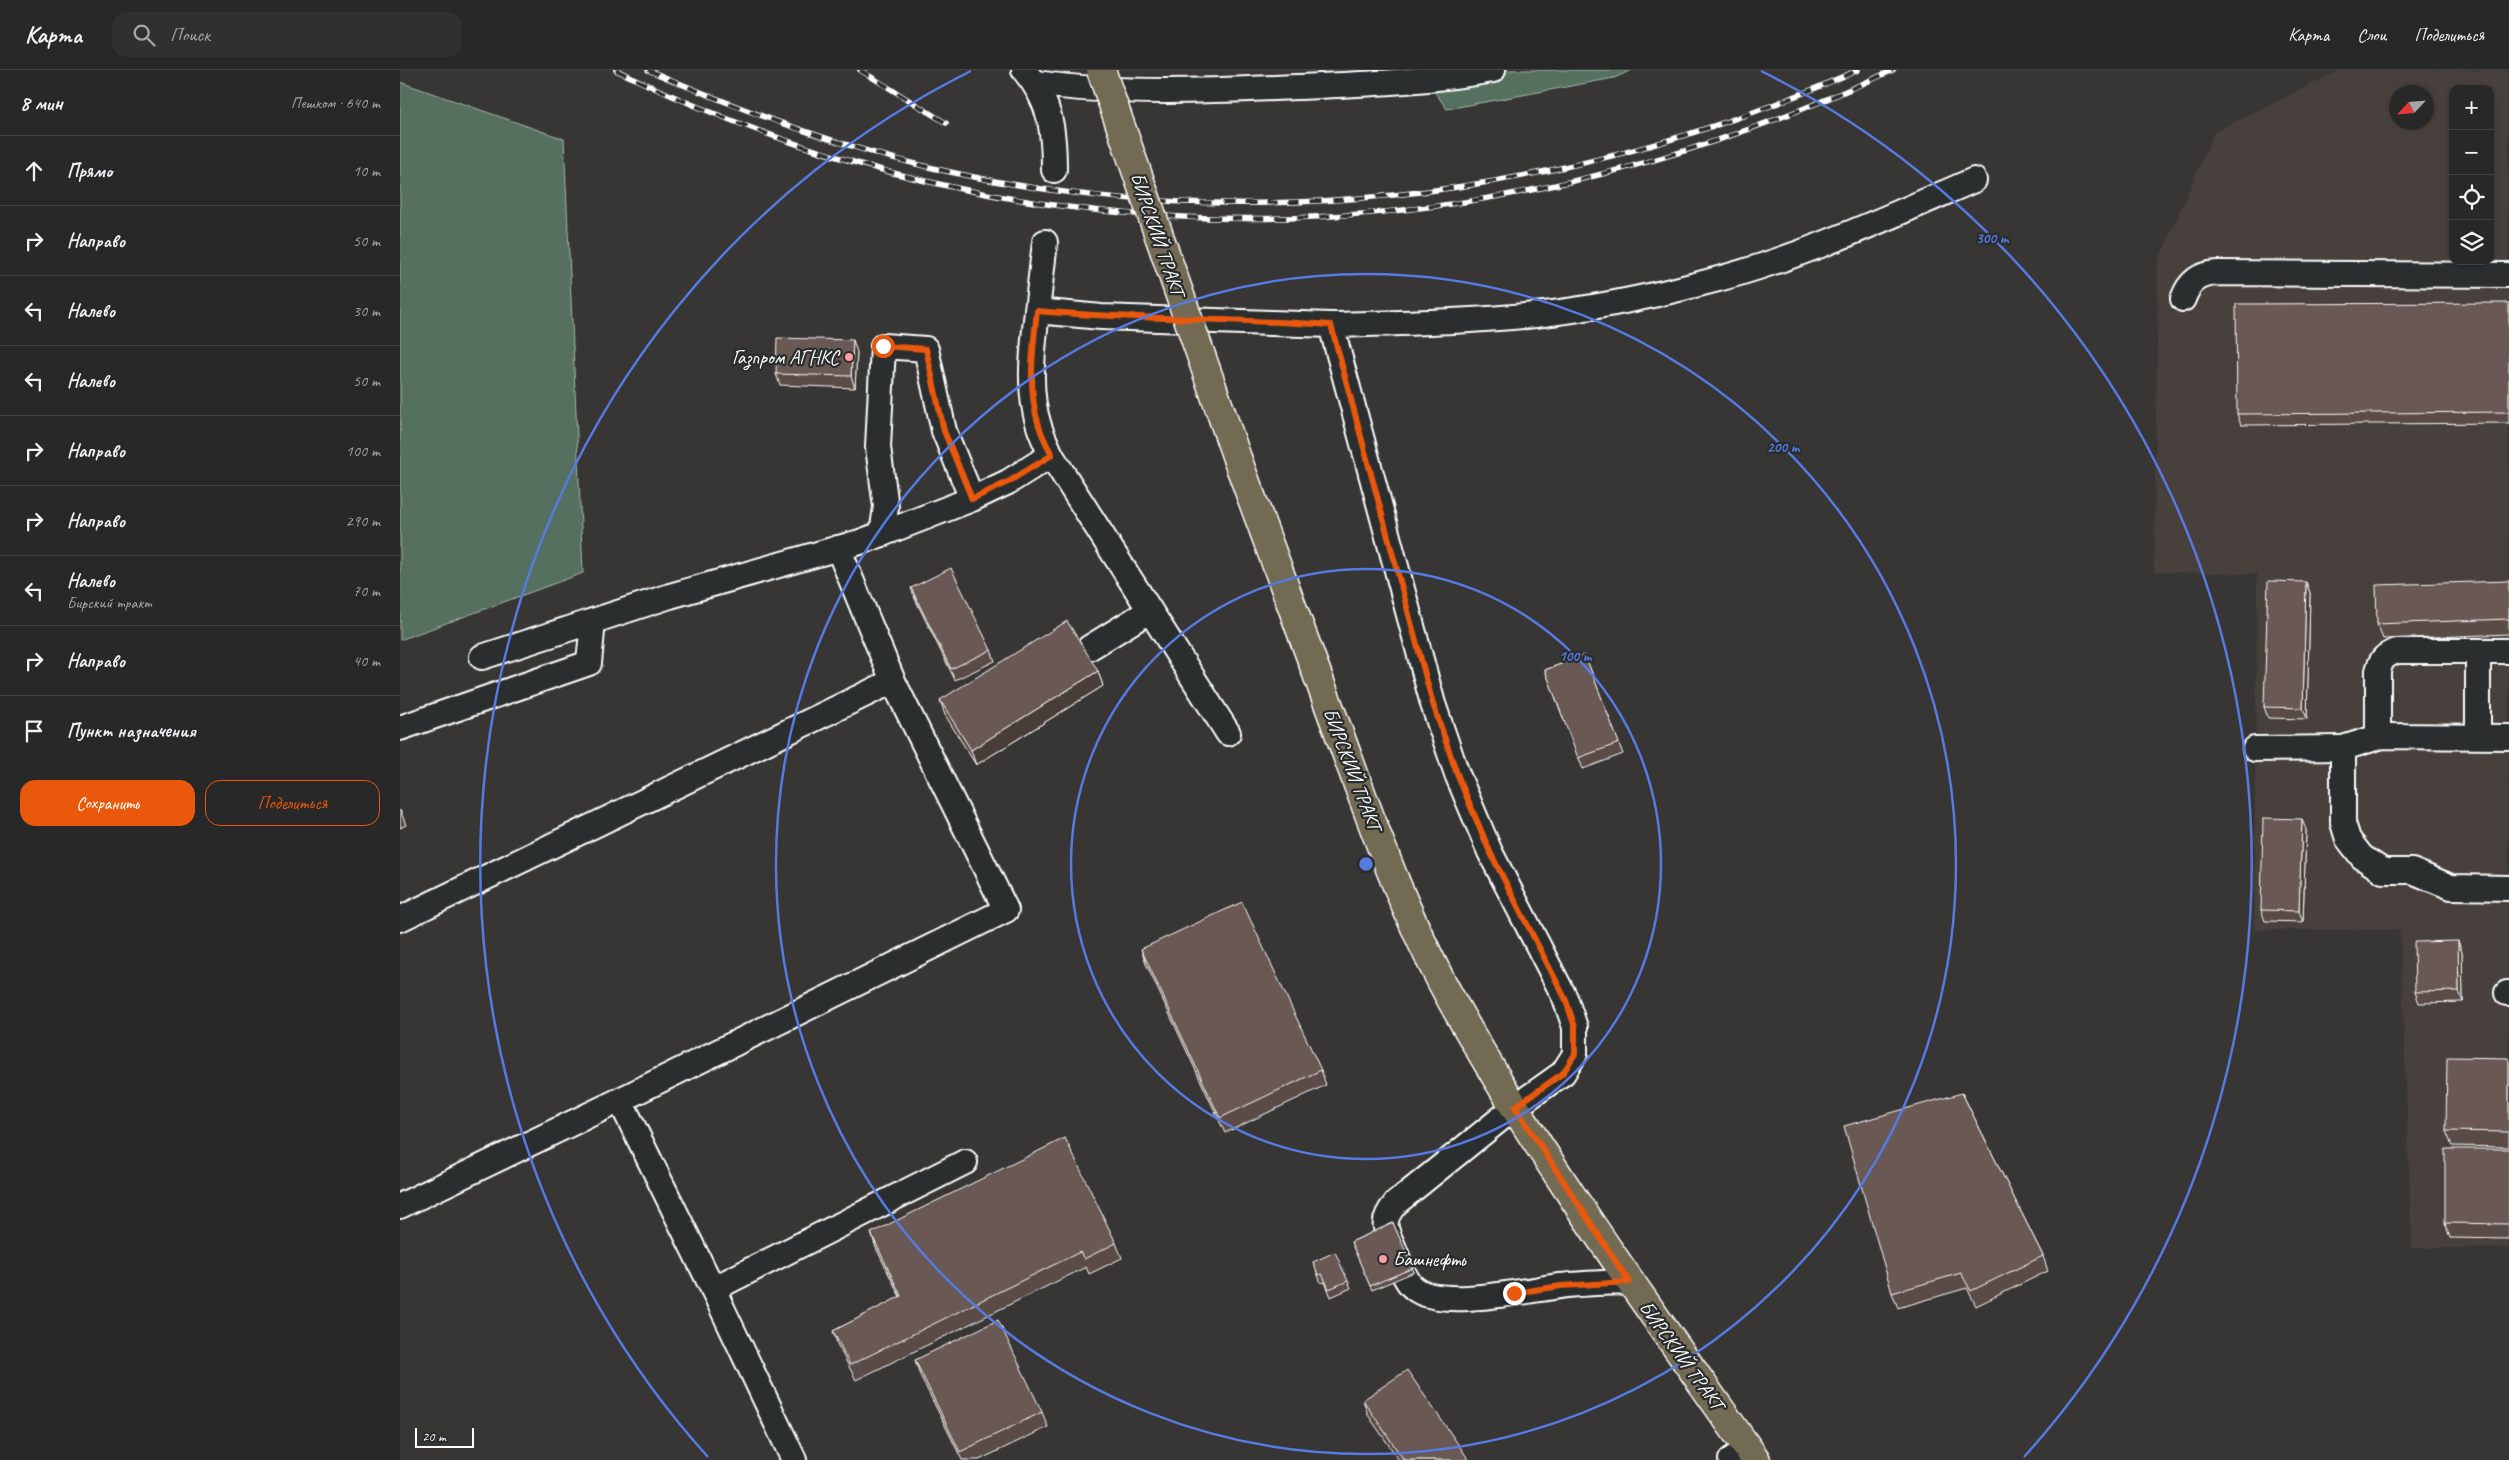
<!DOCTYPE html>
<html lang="ru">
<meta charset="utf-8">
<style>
:root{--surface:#292828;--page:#313030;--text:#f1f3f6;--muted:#a5a6a8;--line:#454445;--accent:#ea580c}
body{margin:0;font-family:Caveat,sans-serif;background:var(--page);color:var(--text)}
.controls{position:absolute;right:15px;top:15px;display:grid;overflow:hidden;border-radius:10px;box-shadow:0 1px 4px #0004}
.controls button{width:45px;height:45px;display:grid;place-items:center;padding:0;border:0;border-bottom:1px solid var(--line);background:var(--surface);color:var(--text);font:25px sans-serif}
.compass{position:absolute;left:1989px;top:15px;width:45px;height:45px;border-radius:50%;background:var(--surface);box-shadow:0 1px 4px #0004;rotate:244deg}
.scale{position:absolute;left:15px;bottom:12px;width:59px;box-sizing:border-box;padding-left:5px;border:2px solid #fff;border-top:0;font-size:14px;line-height:18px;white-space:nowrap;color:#fff;-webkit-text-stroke:4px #2a2d2e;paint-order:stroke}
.stop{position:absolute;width:15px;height:15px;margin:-11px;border:4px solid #ea580c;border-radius:50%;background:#fff}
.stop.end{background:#ea580c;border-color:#fff;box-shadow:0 1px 5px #0008}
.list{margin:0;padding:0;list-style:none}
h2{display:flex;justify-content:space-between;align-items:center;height:65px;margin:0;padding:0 20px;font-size:21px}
h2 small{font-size:16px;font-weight:400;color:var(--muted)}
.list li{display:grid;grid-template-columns:32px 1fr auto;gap:15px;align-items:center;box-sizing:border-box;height:70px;padding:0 20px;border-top:1px solid var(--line)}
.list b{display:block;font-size:19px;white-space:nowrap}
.list p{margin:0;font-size:16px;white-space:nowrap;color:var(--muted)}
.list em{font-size:16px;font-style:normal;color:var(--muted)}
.actions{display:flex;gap:10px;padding:15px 20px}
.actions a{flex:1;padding:11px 0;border:1px solid var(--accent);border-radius:15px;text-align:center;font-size:18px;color:var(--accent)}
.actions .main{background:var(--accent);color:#fff}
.icon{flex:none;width:28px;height:28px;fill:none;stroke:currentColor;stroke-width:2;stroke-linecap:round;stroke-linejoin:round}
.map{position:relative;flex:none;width:2109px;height:1390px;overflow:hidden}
header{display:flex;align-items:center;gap:30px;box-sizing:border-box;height:70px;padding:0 25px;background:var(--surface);border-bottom:1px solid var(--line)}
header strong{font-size:24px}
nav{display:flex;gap:28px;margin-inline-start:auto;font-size:18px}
.search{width:350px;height:45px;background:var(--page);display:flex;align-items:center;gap:12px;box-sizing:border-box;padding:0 18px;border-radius:15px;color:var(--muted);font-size:19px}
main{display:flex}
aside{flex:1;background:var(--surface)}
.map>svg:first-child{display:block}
.built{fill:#46403e;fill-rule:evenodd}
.green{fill:#546f5e;stroke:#aab7ae}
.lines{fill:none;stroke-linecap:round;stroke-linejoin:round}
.minor-casing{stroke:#fff;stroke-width:28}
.major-casing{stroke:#fff;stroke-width:31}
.minor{stroke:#2a2d2e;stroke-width:24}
.major{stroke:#736b52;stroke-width:28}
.rail-casing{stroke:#fff;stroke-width:5.5}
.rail{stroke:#2a2d2e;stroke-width:4;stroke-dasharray:11;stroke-linecap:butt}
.major-bridge-casing{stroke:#fff;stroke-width:31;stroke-linecap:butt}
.major-bridge{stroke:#736b52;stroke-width:28}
.wall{fill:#5a4c47;stroke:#fff}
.shaded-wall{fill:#4a3e39;stroke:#fff}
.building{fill:#695852;stroke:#fff}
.route{stroke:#ea580c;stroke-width:6}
.ring{fill:none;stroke:#567ae2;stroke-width:2.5}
.poi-dot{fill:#ff9aa2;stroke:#2a2d2e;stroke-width:2}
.labels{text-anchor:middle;stroke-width:4.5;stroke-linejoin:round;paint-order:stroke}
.street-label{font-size:20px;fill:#fff;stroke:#2a2d2e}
.poi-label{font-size:20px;fill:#fff;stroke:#2a2d2e;text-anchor:end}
.centre{fill:#567ae2;stroke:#2a2d2e;stroke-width:2.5}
.ring-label{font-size:15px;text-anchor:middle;font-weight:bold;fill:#567ae2;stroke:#2a2d2e;stroke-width:4.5;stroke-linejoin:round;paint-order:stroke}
</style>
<header>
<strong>Карта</strong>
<div class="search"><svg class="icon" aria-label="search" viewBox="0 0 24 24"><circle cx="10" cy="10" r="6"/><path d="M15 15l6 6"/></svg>Поиск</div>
<nav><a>Карта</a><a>Слои</a><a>Поделиться</a></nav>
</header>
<main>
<aside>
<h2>8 мин<small>Пешком · 640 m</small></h2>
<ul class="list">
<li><svg class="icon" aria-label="ahead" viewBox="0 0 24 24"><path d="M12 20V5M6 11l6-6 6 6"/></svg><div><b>Прямо</b></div><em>10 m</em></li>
<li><svg class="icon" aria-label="right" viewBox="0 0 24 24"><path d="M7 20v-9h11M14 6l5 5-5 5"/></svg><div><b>Направо</b></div><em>50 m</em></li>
<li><svg class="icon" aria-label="left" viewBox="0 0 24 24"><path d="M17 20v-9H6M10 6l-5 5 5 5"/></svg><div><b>Налево</b></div><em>30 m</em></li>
<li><svg class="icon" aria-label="left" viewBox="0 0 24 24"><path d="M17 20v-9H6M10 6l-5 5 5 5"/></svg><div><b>Налево</b></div><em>50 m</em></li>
<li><svg class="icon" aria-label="right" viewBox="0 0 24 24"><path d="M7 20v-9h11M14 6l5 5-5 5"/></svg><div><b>Направо</b></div><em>100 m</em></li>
<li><svg class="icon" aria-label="right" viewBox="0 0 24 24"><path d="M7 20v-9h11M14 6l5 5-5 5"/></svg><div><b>Направо</b></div><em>290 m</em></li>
<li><svg class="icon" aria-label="left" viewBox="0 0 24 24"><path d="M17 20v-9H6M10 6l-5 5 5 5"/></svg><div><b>Налево</b><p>Бирский тракт</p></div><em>70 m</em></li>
<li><svg class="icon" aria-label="right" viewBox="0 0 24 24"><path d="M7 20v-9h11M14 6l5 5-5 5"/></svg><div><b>Направо</b></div><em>40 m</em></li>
<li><svg class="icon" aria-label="arrive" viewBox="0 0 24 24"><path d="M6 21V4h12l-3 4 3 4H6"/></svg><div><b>Пункт назначения</b></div></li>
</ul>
<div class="actions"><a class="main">Сохранить</a><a>Поделиться</a></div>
</aside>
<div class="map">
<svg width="2109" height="1390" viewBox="0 0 2109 1390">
<rect width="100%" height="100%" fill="#373635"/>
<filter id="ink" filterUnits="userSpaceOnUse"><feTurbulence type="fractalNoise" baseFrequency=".02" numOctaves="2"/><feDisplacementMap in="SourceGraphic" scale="10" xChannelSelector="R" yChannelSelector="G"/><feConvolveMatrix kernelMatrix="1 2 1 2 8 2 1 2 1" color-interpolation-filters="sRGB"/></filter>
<g filter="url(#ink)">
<path class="built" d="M 1940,0 L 2109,0 L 2109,1178 L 2012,1178 L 2000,860 L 1854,860 L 1857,504 L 1754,502 L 1758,192 L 1814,62 ZM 2053,19 L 2090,19 L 2090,191 L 2053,191 ZM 1996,22 L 2026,22 L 2026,52 L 1996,52 Z"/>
<g class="green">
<path d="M 1019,0 L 1232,0 L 1214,8 L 1047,39 Z"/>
<path d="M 0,12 L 164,69 L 183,503 L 0,570 Z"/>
</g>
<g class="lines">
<g class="minor-casing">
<g id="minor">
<path d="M 624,0 C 651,32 654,60 654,100"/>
<path d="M 635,13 C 722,25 809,21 897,17 C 962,14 1029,12 1093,0"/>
<path d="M 1783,229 C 1789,212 1799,204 1817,203 L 2109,205"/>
<path d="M 637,241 L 645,172"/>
<path d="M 931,255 C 999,253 1067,252 1135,245 C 1190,239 1245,228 1299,214 C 1394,191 1484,149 1574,110"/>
<path d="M 572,429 L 544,361 L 526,279 L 483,276 L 478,377 L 486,437 L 482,464 L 572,429 L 608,412 L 651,385"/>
<path d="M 689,578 L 749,541"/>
<path d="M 82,587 L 270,526 L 460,472 L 482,464"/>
<path d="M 493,611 L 606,840 L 220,1030 L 313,1219 L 565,1092"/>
<path d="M 0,658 L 189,593 L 193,551"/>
<path d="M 828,663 L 651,385 C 647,375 642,366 639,356 C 627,320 633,278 637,241 L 701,247 L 931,255 L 1033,634 L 1057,704 L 1090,782 L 1165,928 L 1175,957 L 1175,984 L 1163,1003 L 1115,1037 L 996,1133 C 979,1153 986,1159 995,1181 C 1000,1193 1004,1210 1014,1218 C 1040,1240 1127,1220 1160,1216 C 1183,1213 1206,1213 1229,1212"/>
<path d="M 2078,666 L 2078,581"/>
<path d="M 1978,667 L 1978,601 C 1981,589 1985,585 1997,581 L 2109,581"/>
<path d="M 2109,667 L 1982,666 L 1943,678 L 1943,753 L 1948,769 L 1962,787 L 1983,801 L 2012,801 L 2051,817 L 2109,818"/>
<path d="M 1855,679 L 1943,678"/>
<path d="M 0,849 L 493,611 L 438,478"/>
<path d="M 2107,923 L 2109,923"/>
<path d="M 0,1136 L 220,1030"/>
<path d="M 313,1219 L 394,1390"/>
<path d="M 1331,1390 L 1348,1378"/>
</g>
</g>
<g class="major-casing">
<path id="major" d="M 838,391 C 873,485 908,579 943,674 C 976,764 1009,856 1057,940 C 1145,1097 1253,1243 1356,1390"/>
</g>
<use href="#minor" class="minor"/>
<use href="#major" class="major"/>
<g class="rail-casing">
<g id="rail">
<path d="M 216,0 C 633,202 1075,194 1493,0"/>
<path d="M 248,0 C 336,38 426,72 520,95 C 830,171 1167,130 1458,0"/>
<path d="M 460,0 L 546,53"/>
</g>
</g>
<use href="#rail" class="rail"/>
<g class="major-bridge-casing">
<path id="major-bridge" d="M 701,0 L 838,391"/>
</g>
<use href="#major-bridge" class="major-bridge"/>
</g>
<g class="wall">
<path d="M 2109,233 L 2109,353 L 1841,355 L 1837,344 Z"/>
<path d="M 457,282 L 455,318 L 380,315 L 376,304 Z"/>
<path d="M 2109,511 L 2109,564 L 1983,569 L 1977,554 Z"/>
<path d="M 1906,512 L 1910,523 L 1907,649 L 1868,648 L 1864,637 Z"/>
<path d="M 511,518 L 591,580 L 595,591 L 555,610 L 515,529 Z"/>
<path d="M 1185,585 L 1223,684 L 1183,699 L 1145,600 Z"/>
<path d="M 698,601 L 703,616 L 576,695 L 545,645 L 540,630 Z"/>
<path d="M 0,740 L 6,755 L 0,758 Z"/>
<path d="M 1906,760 L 1903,852 L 1865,851 L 1861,840 Z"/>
<path d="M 2058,871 L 2062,883 L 2063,932 L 2019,933 L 2015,922 Z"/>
<path d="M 741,879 L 921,1000 L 926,1015 L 825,1063 L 746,894 Z"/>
<path d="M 2109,988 L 2109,1077 L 2052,1076 L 2046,1061 Z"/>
<path d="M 1562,1023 L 1643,1186 L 1648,1201 L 1576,1236 L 1567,1218 L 1498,1238 L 1492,1223 Z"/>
<path d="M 2109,1079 L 2109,1169 L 2050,1168 L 2045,1153 Z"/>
<path d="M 993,1153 L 1014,1202 L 972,1220 L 951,1172 Z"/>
<path d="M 471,1163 L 716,1173 L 722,1188 L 689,1204 L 686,1197 L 456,1310 L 438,1276 L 433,1261 L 500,1227 L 476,1178 Z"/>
<path d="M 913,1192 L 948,1211 L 951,1218 L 931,1227 L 925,1212 L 921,1213 Z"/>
<path d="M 515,1290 L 642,1342 L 648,1357 L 579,1390 L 562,1390 L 520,1305 Z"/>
<path d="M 963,1330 L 1069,1390 L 999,1390 L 968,1345 Z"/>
</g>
<g class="shaded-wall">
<path d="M 453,270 L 457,282 L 455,318 L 451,306 Z"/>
<path d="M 1906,512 L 1910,523 L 1907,649 L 1903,638 Z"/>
<path d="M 698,601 L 703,616 L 576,695 L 571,680 Z"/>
<path d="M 1902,749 L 1906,760 L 1903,852 L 1899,841 Z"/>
<path d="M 2058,871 L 2062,883 L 2063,932 L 2059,921 Z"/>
</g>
<g class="building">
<path d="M 2109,233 L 2109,342 L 1837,344 L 1836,234 Z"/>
<path d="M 377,268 L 453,270 L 451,306 L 376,304 Z"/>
<path d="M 551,498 L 591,580 L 551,599 L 511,518 Z"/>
<path d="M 1868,511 L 1906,512 L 1903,638 L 1864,637 Z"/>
<path d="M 2109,511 L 2109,549 L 1977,554 L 1976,515 Z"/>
<path d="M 667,551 L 698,601 L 571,680 L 540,630 Z"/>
<path d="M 1185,585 L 1219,673 L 1178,688 L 1145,600 Z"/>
<path d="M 1863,748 L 1902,749 L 1899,841 L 1861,840 Z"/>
<path d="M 842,832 L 921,1000 L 820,1048 L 741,879 Z"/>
<path d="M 2058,871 L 2059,921 L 2015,922 L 2014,872 Z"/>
<path d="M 2047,987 L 2109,988 L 2109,1062 L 2046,1061 Z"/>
<path d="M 1562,1023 L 1643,1186 L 1571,1221 L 1561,1203 L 1492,1223 L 1444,1056 Z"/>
<path d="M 665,1068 L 716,1173 L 684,1189 L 680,1182 L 450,1295 L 433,1261 L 501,1226 L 471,1163 Z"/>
<path d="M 2045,1079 L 2109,1079 L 2109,1154 L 2045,1153 Z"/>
<path d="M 993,1153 L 1013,1198 L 970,1216 L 951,1172 Z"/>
<path d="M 935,1182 L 948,1211 L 929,1219 L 922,1204 L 918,1205 L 913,1192 Z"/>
<path d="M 598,1250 L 642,1342 L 560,1382 L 515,1290 Z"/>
<path d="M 1007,1300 L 1069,1390 L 1004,1390 L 963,1330 Z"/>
</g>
</g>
<g class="lines" filter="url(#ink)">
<path class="route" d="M 483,276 L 526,279 L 544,361 L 572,429 L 608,412 L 652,385 C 647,375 642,366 639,356 C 627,320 633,278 637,241 C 735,250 833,248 931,255 L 1033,634 L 1057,704 L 1090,782 L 1165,928 L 1175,957 L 1175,984 L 1163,1003 L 1115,1037 L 1229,1212 L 1161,1216 L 1114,1223"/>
</g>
<g class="ring">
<circle cx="966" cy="794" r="295"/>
<circle cx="966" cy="794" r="590"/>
<path d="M308 1387A886 886 0 0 1 571 1M1361 1A886 886 0 0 1 1624 1387"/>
</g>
<g class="poi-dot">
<circle cx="449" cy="287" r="5"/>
<circle cx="983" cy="1189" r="5"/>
</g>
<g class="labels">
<g class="street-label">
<text transform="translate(758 164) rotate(71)" y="7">БИРСКИЙ ТРАКТ</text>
<text transform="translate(953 699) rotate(69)" y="7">БИРСКИЙ ТРАКТ</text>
<text transform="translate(1282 1285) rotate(54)" y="7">БИРСКИЙ ТРАКТ</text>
</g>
<g class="poi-label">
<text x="439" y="294">Газпром АГНКС</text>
<text x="993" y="1196" text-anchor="start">Башнефть</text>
</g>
</g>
<circle cx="966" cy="794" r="8" class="centre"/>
<g class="ring-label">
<text x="1592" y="173">300 m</text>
<text x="1383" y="382">200 m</text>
<text x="1175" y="591">100 m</text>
</g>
</svg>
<div class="controls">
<button>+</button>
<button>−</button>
<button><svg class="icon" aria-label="locate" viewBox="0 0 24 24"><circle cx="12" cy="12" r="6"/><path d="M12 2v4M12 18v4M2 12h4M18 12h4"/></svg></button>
<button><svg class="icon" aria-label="layers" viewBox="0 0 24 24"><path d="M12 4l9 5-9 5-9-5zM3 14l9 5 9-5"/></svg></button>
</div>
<svg class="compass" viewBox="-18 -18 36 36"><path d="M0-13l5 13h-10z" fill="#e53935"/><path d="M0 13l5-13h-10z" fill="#a5a6a8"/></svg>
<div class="scale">20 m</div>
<div class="stop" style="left:483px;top:276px"></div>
<div class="stop end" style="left:1114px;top:1223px"></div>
</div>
</main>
